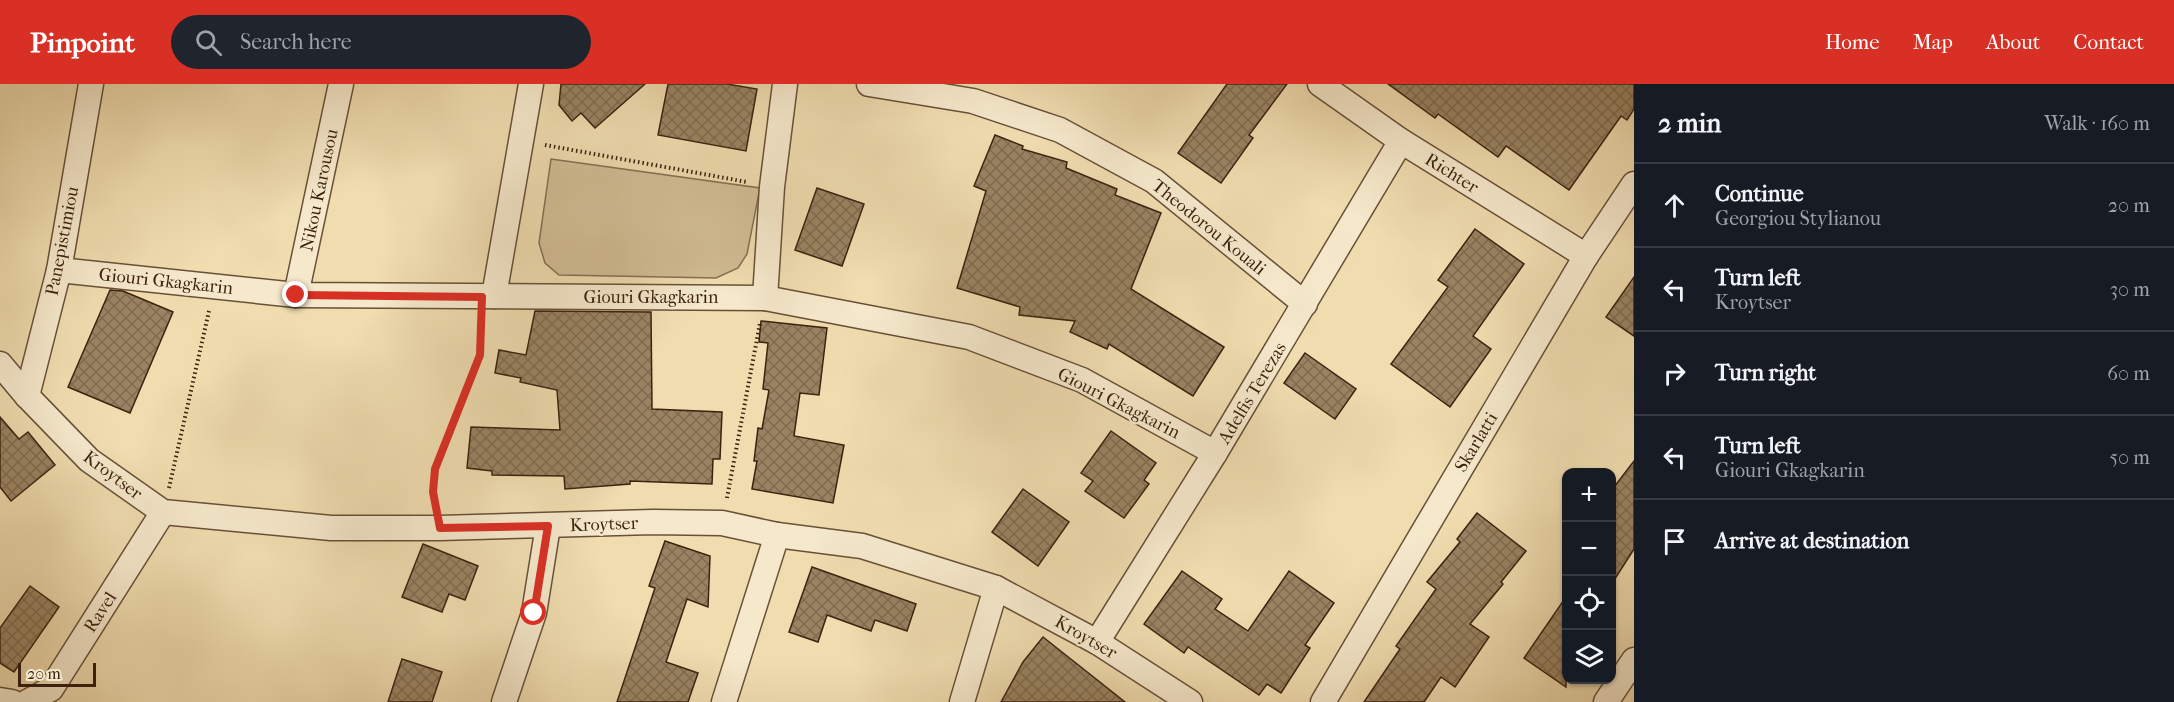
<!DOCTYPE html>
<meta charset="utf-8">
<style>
:root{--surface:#171b24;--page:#20242c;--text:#f1f3f6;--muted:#9ea1a6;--line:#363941;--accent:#d93025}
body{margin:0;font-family:"IM FELL French Canon",serif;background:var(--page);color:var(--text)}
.controls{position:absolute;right:18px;bottom:18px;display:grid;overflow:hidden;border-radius:12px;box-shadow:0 2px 4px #0004}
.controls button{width:54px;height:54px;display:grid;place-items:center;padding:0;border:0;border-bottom:2px solid var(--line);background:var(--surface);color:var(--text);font:30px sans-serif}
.scale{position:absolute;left:18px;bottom:15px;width:78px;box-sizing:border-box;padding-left:6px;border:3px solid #3c220f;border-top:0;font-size:16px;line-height:21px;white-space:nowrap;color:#3c220f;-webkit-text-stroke:4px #f5e8cb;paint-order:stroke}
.stop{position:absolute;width:18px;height:18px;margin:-14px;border:4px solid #d93025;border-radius:50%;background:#fff}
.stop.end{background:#d93025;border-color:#fff;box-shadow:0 2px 6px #0008}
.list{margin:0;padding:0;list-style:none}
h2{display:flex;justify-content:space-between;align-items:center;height:78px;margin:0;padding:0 24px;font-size:26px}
h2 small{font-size:20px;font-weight:400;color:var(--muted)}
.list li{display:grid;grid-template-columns:39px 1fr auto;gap:18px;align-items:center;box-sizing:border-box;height:84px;padding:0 24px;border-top:2px solid var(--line)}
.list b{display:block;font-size:22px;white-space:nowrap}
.list p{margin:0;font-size:20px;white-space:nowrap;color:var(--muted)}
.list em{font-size:20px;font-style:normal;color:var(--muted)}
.icon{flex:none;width:33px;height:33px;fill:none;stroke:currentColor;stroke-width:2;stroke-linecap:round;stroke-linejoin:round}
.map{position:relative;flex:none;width:1634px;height:618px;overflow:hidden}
header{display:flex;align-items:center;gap:36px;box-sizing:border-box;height:84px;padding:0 30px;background:var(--accent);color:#fff}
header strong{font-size:28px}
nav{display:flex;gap:33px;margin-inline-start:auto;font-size:21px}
.search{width:420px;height:54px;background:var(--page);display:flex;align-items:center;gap:15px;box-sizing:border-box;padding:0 21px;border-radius:33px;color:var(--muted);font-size:22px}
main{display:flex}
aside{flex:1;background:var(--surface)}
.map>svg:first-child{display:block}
.green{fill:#d1bc94;stroke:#866f52;stroke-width:1.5}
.building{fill:url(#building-cross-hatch);stroke:#3c220f;stroke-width:1.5}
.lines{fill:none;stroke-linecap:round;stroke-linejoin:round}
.street-casing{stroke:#695037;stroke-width:27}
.path{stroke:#3c220f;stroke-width:4;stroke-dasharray:1.5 3;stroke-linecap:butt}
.street{stroke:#f5e8cb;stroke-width:24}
.route{stroke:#d93025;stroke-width:8}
.labels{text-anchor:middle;stroke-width:4.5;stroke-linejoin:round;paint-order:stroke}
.street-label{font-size:18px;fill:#3c220f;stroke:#f5e8cb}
</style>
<header>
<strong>Pinpoint</strong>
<div class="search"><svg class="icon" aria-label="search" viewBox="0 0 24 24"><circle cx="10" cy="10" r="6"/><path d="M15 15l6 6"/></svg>Search here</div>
<nav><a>Home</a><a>Map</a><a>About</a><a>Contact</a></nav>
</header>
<main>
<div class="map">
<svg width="1634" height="618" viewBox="0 0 1634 618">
<defs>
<pattern id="building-cross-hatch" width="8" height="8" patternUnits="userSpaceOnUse" patternTransform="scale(1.5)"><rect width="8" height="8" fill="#998362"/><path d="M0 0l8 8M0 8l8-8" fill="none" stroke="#7e6b4f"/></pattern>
</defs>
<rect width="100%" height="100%" fill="#efdcaf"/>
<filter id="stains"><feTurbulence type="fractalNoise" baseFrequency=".00333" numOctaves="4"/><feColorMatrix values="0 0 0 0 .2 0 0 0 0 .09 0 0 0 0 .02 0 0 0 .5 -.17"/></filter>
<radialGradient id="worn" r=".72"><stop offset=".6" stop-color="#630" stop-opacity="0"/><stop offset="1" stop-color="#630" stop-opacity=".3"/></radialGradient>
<path class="green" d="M 551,75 L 760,104 L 747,170 L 738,184 L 716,194 L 559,191 L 545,179 L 539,159 Z"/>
<g class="building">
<path d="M 561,0 L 645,0 L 595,44 L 581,29 L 572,37 L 559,21 Z"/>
<path d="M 668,0 L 727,0 L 757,5 L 746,67 L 658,51 Z"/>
<path d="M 1227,0 L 1287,0 L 1249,51 L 1253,54 L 1221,99 L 1178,69 Z"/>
<path d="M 1388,0 L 1634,0 L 1634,25 L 1627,36 L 1621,32 L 1569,106 L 1506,62 L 1498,73 L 1438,30 L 1435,34 Z"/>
<path d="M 995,51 L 1023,62 L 1022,65 L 1067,78 L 1066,84 L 1117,105 L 1115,111 L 1161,129 L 1131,205 L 1224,263 L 1193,312 L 1109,260 L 1107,265 L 1070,248 L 1075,237 L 1019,231 L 1020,223 L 957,204 L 986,107 L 974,102 Z"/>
<path d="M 817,104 L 864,120 L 842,182 L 795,166 Z"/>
<path d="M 1475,145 L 1524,180 L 1473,252 L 1491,265 L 1450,323 L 1391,280 L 1448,203 L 1438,196 Z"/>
<path d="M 1634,193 L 1634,252 L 1606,233 Z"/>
<path d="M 110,206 L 123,207 L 173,228 L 130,329 L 68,303 Z"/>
<path d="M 535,227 L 651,228 L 652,325 L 722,328 L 720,375 L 713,375 L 712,400 L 630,397 L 630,400 L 565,405 L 564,392 L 492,391 L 492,387 L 467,384 L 471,343 L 560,346 L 557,306 L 520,298 L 521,294 L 495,289 L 499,266 L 526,271 Z"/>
<path d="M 761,237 L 827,244 L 819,311 L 800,309 L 794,352 L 844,361 L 833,419 L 752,405 L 757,377 L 754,377 L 758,344 L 762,345 L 769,306 L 763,305 L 768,259 L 759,258 Z"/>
<path d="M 1305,269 L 1356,305 L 1335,335 L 1284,299 Z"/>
<path d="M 0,333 L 19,355 L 28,348 L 55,381 L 11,417 L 0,403 Z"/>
<path d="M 1111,347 L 1156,379 L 1144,396 L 1149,400 L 1124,434 L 1085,407 L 1093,397 L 1081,389 Z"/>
<path d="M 1634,377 L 1634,465 L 1611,501 L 1611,407 Z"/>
<path d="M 1023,405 L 1069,438 L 1038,482 L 992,448 Z"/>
<path d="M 1477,429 L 1526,467 L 1501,498 L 1503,500 L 1470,540 L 1489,553 L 1455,603 L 1441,593 L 1424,618 L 1364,618 L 1400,565 L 1396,562 L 1436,505 L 1427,498 L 1460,458 L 1457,455 Z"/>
<path d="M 665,457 L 710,472 L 708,523 L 687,515 L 666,578 L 698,589 L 688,618 L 617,618 L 655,504 L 649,502 Z"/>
<path d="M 423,460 L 478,482 L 465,516 L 449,510 L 442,528 L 402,513 Z"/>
<path d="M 812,483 L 916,520 L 907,547 L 875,536 L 871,547 L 827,531 L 818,558 L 789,548 Z"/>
<path d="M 1182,487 L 1222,515 L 1215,525 L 1248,547 L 1289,487 L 1334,519 L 1305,561 L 1310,564 L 1281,609 L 1267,600 L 1259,611 L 1188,563 L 1184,569 L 1144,540 Z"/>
<path d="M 30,502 L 59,523 L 14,588 L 0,579 L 0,544 Z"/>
<path d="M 1566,513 L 1566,603 L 1524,574 Z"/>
<path d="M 1043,553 L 1125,618 L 1001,618 L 1023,578 Z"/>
<path d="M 402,575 L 442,588 L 432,618 L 388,618 Z"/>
</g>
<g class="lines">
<g class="street-casing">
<g id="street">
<path d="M 869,0 L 973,17 L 1060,46 L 1154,97 L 1305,220"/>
<path d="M 1320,0 L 1401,57 L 1586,172"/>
<path d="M 59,186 L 296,211 L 765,214 L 969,253 L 1082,296 L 1215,369"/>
<path d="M 296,211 L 341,0"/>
<path d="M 494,212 L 531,0"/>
<path d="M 765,214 L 772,103 L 785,0"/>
<path d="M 0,280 L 27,312 L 89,376 L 163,428 L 331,444 L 440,444 L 653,438 L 722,439 L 777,451 L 862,462 L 996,504 L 1097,558 L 1190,618"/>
<path d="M 27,312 L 59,186 L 91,0"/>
<path d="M 1097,558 L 1215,369 L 1401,57"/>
<path d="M 0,616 L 12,618"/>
<path d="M 27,618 L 51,605 L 163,428"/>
<path d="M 504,618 L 534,529 L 548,442"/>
<path d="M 724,618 L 777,451"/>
<path d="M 962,618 L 996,504"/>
<path d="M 1323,618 L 1586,172 L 1634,100"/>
<path d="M 1606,618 L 1634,576"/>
</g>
</g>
<g class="path">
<path d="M 545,61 L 747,98"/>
<path d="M 169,404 L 209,227"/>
<path d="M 727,414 L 760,239"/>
<path d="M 436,420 C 427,374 466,317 479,273 C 482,262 481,247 481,235"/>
</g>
<use href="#street" class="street"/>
</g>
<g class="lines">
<path class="route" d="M 296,211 L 482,213 L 480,271 L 435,385 L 433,408 L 440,444 L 548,442 L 534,529"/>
</g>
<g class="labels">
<g class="street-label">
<text transform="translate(1452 89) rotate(32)" y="6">Richter</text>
<text transform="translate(319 106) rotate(-78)" y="6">Nikou Karousou</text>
<text transform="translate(1209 143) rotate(39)" y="6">Theodorou Kouali</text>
<text transform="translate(62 157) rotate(-79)" y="6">Panepistimiou</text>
<text transform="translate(166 197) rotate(6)" y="6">Giouri Gkagkarin</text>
<text x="651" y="219">Giouri Gkagkarin</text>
<text transform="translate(1252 309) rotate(-59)" y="6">Adelfis Terezas</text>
<text transform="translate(1119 319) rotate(27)" y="6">Giouri Gkagkarin</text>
<text transform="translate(1476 358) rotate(-59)" y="6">Skarlatti</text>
<text transform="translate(113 391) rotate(37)" y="6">Kroytser</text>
<text transform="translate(604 440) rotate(-2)" y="6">Kroytser</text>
<text transform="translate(100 528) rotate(-57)" y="6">Ravel</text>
<text transform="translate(1086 553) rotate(30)" y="6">Kroytser</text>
</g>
</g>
<rect width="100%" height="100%" filter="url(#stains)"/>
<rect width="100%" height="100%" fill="url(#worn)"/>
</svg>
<div class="controls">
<button>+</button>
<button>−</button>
<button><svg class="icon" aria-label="locate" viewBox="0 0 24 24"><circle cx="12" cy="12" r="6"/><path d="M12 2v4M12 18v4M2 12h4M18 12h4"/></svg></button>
<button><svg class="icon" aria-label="layers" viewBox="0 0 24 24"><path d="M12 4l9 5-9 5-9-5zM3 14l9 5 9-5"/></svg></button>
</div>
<div class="scale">20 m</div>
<div class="stop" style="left:534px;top:529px"></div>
<div class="stop end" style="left:296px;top:211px"></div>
</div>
<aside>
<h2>2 min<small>Walk · 160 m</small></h2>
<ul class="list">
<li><svg class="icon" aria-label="ahead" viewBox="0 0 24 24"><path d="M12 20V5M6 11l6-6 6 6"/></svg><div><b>Continue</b><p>Georgiou Stylianou</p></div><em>20 m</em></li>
<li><svg class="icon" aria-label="left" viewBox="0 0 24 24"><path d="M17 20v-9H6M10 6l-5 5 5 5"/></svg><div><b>Turn left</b><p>Kroytser</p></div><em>30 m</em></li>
<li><svg class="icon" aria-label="right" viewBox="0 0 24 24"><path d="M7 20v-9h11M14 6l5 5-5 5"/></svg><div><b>Turn right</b></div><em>60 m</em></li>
<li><svg class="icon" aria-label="left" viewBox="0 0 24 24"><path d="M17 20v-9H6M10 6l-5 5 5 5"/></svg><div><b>Turn left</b><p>Giouri Gkagkarin</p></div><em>50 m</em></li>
<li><svg class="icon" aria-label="arrive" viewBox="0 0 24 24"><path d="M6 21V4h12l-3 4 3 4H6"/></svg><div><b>Arrive at destination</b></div></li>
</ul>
</aside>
</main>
